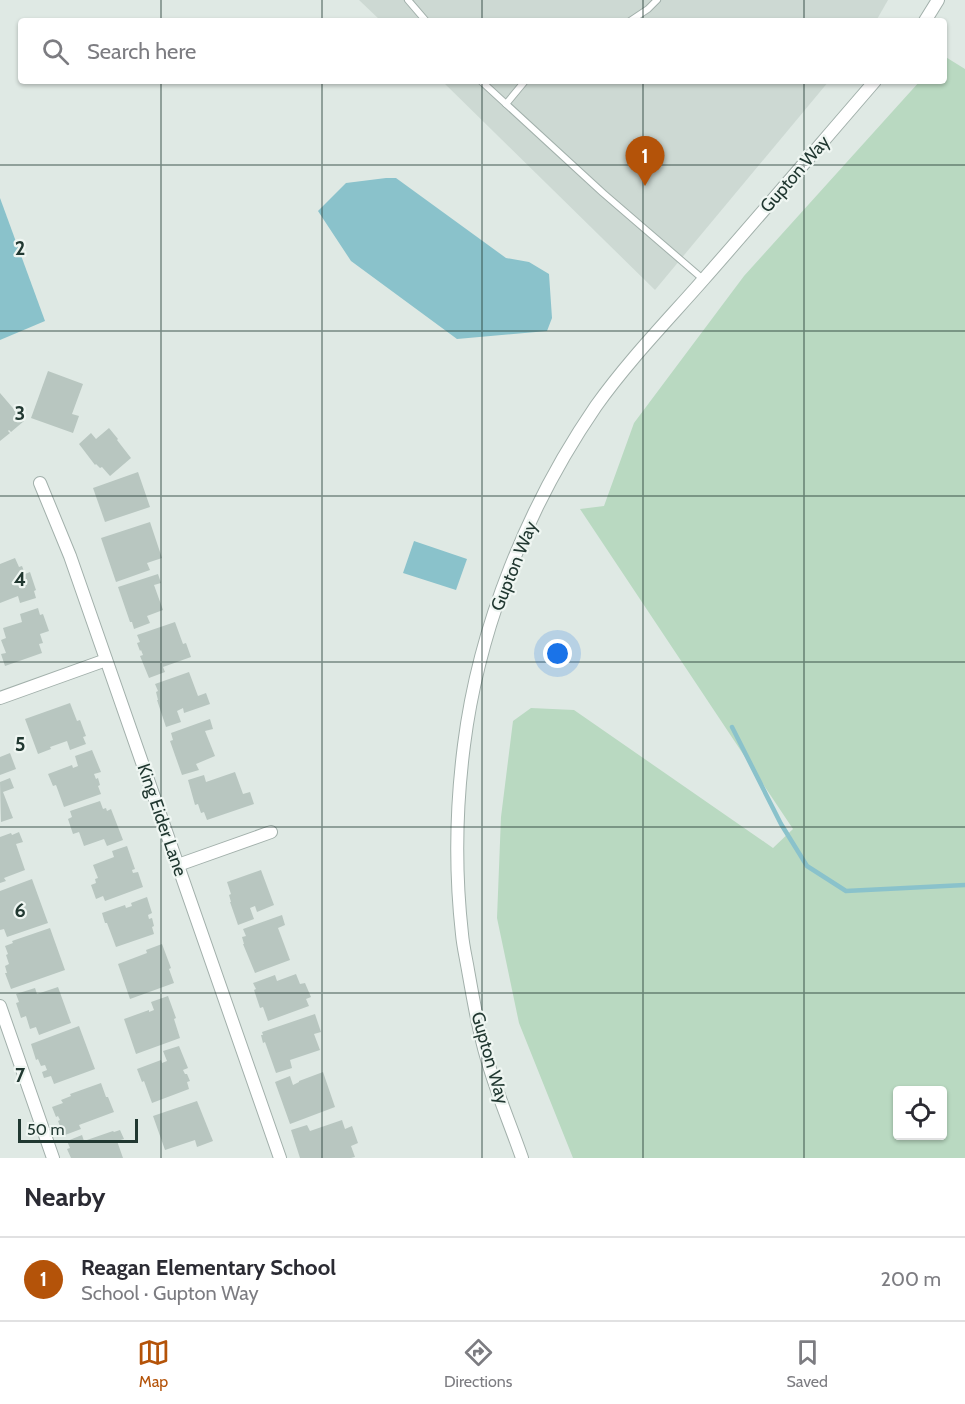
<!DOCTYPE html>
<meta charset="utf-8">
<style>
:root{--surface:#fff;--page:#f2f2f3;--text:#2b2b33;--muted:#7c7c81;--line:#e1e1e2;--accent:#b45309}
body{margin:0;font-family:Cabin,sans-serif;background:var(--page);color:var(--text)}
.controls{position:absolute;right:18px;bottom:18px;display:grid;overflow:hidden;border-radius:6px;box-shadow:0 2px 4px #0004}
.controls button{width:54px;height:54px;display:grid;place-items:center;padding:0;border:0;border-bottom:2px solid var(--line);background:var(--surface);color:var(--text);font:30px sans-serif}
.scale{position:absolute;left:18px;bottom:15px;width:120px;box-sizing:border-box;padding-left:6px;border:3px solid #213831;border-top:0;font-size:16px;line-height:21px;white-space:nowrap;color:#213831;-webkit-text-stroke:4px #eff6f2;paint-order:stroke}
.you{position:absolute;left:558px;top:654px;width:21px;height:21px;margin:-15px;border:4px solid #fff;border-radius:50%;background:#1a73e8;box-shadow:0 0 0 9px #1a73e833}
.badge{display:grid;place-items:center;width:39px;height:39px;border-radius:50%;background:var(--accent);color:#fff;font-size:20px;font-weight:700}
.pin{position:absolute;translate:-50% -50px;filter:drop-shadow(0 2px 3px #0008)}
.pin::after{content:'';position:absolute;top:32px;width:21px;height:18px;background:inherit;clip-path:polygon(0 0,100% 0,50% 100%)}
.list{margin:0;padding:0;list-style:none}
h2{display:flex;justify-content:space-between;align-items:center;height:78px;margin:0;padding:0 24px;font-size:26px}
h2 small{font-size:20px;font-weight:400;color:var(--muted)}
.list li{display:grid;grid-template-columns:39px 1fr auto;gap:18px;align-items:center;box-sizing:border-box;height:84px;padding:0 24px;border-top:2px solid var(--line)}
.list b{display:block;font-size:22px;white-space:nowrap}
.list p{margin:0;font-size:20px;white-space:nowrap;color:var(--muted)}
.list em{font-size:20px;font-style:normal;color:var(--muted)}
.icon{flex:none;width:33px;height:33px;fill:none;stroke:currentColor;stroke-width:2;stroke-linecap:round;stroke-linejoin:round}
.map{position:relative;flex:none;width:965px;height:1158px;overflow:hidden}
.search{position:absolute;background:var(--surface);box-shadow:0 2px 4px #0004;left:18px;right:18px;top:18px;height:66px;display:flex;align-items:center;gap:15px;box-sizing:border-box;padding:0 21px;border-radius:6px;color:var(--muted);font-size:22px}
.sheet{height:162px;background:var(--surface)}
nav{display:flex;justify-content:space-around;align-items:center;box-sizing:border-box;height:84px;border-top:2px solid var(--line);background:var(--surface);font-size:16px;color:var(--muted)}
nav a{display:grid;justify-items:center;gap:3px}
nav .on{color:var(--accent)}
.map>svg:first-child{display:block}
.built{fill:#cdd9d3}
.green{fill:#b9d9c1;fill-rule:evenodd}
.water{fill:#8ac2cb}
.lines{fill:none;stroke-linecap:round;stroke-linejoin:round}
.stream{stroke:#8ac2cb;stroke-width:4.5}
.building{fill:#b8c6c0}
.lane-casing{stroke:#a2b0ab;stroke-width:8}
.street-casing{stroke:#a2b0ab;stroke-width:14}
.lane{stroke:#fff;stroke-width:6}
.street{stroke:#fff;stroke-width:12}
.grid{fill:none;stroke:#213831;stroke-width:1.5;stroke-opacity:0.55}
.labels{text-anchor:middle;stroke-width:4.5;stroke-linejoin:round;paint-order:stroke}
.street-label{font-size:18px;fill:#213831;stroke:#eff6f2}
.grid-label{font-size:20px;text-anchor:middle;font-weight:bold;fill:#213831;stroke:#eff6f2;stroke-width:4.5;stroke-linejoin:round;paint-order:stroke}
</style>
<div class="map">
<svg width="965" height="1158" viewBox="0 0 965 1158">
<rect width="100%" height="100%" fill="#dfe9e4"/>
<g class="built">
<path d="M 359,0 L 888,0 L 876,21 L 381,21 Z"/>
<path d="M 442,81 L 829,81 L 655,290 Z"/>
</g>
<path class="green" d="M 944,56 L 965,69 L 965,1158 L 573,1158 L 519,1023 L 497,918 L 501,817 L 513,721 L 531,708 L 574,710 L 773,848 L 793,829 L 580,509 L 604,506 L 634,423 L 744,276 L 920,81 L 944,81 ZM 898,1090 L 942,1090 L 942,1136 L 898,1136 Z"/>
<g class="water">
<path d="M 386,178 L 396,178 L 506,258 L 529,262 L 549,274 L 552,318 L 547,331 L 457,339 L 351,261 L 318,211 L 346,183 Z"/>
<path d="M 0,198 L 45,321 L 0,340 Z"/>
<path d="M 414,541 L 467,559 L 456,590 L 403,573 Z"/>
</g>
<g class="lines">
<path class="stream" d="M 732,727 L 781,824 L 807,866 L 846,891 L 965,885"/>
</g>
<g class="building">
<path d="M 48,371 L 83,384 L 72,414 L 79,416 L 73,433 L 31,418 Z"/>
<path d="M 0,393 L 24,421 L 11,432 L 9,430 L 8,431 L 10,433 L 0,441 Z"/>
<path d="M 109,428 L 118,439 L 117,440 L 131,458 L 110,476 L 102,467 L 100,468 L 96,464 L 95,465 L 79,444 L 91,433 L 96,439 Z"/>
<path d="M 138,472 L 150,507 L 105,522 L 93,488 Z"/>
<path d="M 150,522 L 162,558 L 147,563 L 150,570 L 116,582 L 101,538 Z"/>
<path d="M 15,558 L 19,567 L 22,566 L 25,574 L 30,572 L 36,590 L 34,591 L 36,598 L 20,603 L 18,596 L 0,603 L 0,564 Z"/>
<path d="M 158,574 L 161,583 L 154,585 L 163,610 L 147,616 L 150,623 L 134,629 L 132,622 L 130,622 L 118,587 Z"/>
<path d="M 38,608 L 40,615 L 43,614 L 49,631 L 40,634 L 43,643 L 39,644 L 42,653 L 5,666 L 1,654 L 6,653 L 1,640 L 6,638 L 3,628 L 22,622 L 20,614 Z"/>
<path d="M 175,622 L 183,644 L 186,643 L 191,657 L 163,667 L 165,672 L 149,678 L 140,656 L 143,655 L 141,650 L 140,651 L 137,643 L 140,642 L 137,635 Z"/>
<path d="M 189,672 L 198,696 L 206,693 L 210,704 L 184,713 L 183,708 L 177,711 L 181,722 L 166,727 L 157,700 L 158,700 L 156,692 L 158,691 L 155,684 Z"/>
<path d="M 70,703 L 77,721 L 80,720 L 86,736 L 83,737 L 86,744 L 70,750 L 67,741 L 50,747 L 51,749 L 38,754 L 25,719 Z"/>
<path d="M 210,719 L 213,729 L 205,731 L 215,756 L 196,764 L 199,770 L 182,775 L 170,741 L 173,740 L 171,733 Z"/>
<path d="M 92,750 L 101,772 L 94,774 L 96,779 L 98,778 L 100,785 L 98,786 L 101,794 L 64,807 L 56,785 L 53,786 L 48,774 L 72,765 L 73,768 L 78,766 L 75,756 Z"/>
<path d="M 10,753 L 16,769 L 0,775 L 0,757 Z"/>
<path d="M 235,772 L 243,794 L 250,792 L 254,804 L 207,820 L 204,812 L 201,813 L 198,804 L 195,805 L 188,780 L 204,775 L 206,782 Z"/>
<path d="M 10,778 L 14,788 L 3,792 L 13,818 L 1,822 L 0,782 Z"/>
<path d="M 100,801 L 103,809 L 106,808 L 107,811 L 111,809 L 123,840 L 107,846 L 104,839 L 84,846 L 79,832 L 73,834 L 68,819 L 72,817 L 70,811 Z"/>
<path d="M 19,832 L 23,842 L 16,844 L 25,870 L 4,878 L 6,881 L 0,883 L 0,837 L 11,833 L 12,835 Z"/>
<path d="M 127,846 L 135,869 L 132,870 L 133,873 L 138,872 L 143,887 L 105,901 L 103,896 L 96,899 L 91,885 L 96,883 L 95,879 L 98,878 L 93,865 L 114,857 L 112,851 Z"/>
<path d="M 261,870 L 274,905 L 257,912 L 255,906 L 250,908 L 254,919 L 238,925 L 230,902 L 231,902 L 229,895 L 231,894 L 227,882 Z"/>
<path d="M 32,879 L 48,923 L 7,937 L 4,929 L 0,930 L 0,891 Z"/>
<path d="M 147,897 L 152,913 L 148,915 L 149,919 L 152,918 L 154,926 L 152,927 L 154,934 L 116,947 L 107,923 L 105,923 L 102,913 L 125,905 L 126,908 L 132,906 L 131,903 Z"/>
<path d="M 282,915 L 285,925 L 278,928 L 290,960 L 255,973 L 243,944 L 244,944 L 242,937 L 246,936 L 243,929 Z"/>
<path d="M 50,928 L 65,970 L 11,989 L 5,973 L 7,973 L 5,966 L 9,964 L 6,955 L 8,954 L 5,946 L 13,943 L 12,941 Z"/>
<path d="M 162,944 L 171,968 L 169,969 L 174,983 L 130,999 L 118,964 L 147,953 L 146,950 Z"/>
<path d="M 296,974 L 300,984 L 305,983 L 311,997 L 306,999 L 309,1006 L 268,1021 L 263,1007 L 260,1008 L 254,990 L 256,989 L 253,983 L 275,975 L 277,981 Z"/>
<path d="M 58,987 L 71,1023 L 39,1035 L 36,1027 L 30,1029 L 26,1016 L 21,1018 L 16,1003 L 19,1002 L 16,994 L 35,988 L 37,994 Z"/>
<path d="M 168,996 L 176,1018 L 174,1019 L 180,1038 L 136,1054 L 124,1019 L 149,1010 L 149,1012 L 154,1010 L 151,1002 Z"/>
<path d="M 315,1014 L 321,1032 L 314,1034 L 320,1050 L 290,1060 L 292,1068 L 276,1073 L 265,1042 L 263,1043 L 261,1035 L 263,1035 L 262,1032 Z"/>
<path d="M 79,1026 L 95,1069 L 54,1084 L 51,1076 L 44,1078 L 42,1072 L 47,1070 L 45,1065 L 41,1066 L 38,1059 L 36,1060 L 31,1044 Z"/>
<path d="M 179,1046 L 188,1068 L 183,1070 L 185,1074 L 187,1074 L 190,1081 L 187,1082 L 189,1089 L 152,1103 L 144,1081 L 142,1082 L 137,1069 L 161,1060 L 162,1063 L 167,1061 L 163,1051 Z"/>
<path d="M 323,1072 L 335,1107 L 290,1124 L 275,1082 L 290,1076 L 293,1085 L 299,1082 L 299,1081 Z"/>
<path d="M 101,1083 L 106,1097 L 108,1097 L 114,1112 L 79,1125 L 81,1129 L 65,1135 L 63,1130 L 62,1131 L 58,1121 L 60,1120 L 58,1116 L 56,1117 L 52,1107 L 63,1103 L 61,1100 L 71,1096 L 70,1094 Z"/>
<path d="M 197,1101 L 213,1141 L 197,1147 L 195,1140 L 165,1150 L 153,1116 Z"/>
<path d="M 342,1120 L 345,1129 L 352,1126 L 358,1143 L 351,1146 L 355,1157 L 351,1158 L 300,1158 L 291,1130 L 307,1125 L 310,1131 Z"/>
<path d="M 120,1130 L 124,1139 L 117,1141 L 123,1158 L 71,1158 L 67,1149 L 70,1148 L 67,1141 L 82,1135 L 84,1141 L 113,1131 L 114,1132 Z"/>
</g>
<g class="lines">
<g class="lane-casing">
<g id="lane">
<path d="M 408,0 L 426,21"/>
<path d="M 630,21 L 648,9 L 657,0"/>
<path d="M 481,81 L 603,193 L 704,280"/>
<path d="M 506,104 L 525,81"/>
</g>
</g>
<g class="street-casing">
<g id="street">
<path d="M 925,21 L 938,0"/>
<path d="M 40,483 L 70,556 L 280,1158"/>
<path d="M 0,698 L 106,660"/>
<path d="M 178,865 L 271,832"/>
<path d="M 0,1006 L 53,1158"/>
<path d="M 522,1158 C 512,1129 500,1101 491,1072 C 480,1039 474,1004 468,970 C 466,958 463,946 462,934 C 455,872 456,807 464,745 C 479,626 528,505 596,406 C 628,361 667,321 703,280 C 761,214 818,147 875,81"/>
</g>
</g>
<use href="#lane" class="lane"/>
<use href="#street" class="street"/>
</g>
<path class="grid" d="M 161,0 L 161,21M 322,0 L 322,21M 482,0 L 482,21M 643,0 L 643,21M 804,0 L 804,21M 161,81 L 161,1158M 322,81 L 322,1158M 482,81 L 482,1158M 643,81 L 643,1158M 804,81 L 804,1158M 0,165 L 965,165M 0,331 L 965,331M 0,496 L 965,496M 0,662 L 965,662M 0,827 L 965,827M 0,993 L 965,993"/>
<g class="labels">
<g class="street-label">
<text transform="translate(795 174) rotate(-49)" y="6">Gupton Way</text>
<text transform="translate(514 566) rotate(-68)" y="6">Gupton Way</text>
<text transform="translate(162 820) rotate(71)" y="6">King Eider Lane</text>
<text transform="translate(490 1058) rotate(74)" y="6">Gupton Way</text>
</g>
</g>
<g class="grid-label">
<text x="20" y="255">2</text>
<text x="20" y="420">3</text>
<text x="20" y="586">4</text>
<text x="20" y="751">5</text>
<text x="20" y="917">6</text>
<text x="20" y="1082">7</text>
</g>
</svg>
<div class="controls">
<button><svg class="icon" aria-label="locate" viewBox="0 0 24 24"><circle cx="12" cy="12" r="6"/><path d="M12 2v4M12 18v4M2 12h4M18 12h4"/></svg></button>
</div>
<div class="scale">50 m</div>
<div class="you"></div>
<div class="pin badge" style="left:645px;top:186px">1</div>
<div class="search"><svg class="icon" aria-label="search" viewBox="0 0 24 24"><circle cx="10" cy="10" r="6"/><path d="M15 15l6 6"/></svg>Search here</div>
</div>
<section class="sheet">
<h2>Nearby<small></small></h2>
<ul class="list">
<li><span class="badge">1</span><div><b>Reagan Elementary School</b><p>School · Gupton Way</p></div><em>200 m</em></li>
</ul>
</section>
<nav>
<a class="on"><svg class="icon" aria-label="map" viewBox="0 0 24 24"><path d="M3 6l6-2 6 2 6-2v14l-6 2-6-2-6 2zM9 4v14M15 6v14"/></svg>Map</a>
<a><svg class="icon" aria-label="directions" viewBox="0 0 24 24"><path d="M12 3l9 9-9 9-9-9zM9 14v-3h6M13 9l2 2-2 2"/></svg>Directions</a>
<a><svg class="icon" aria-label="saved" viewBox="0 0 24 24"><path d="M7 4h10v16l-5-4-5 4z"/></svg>Saved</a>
</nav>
